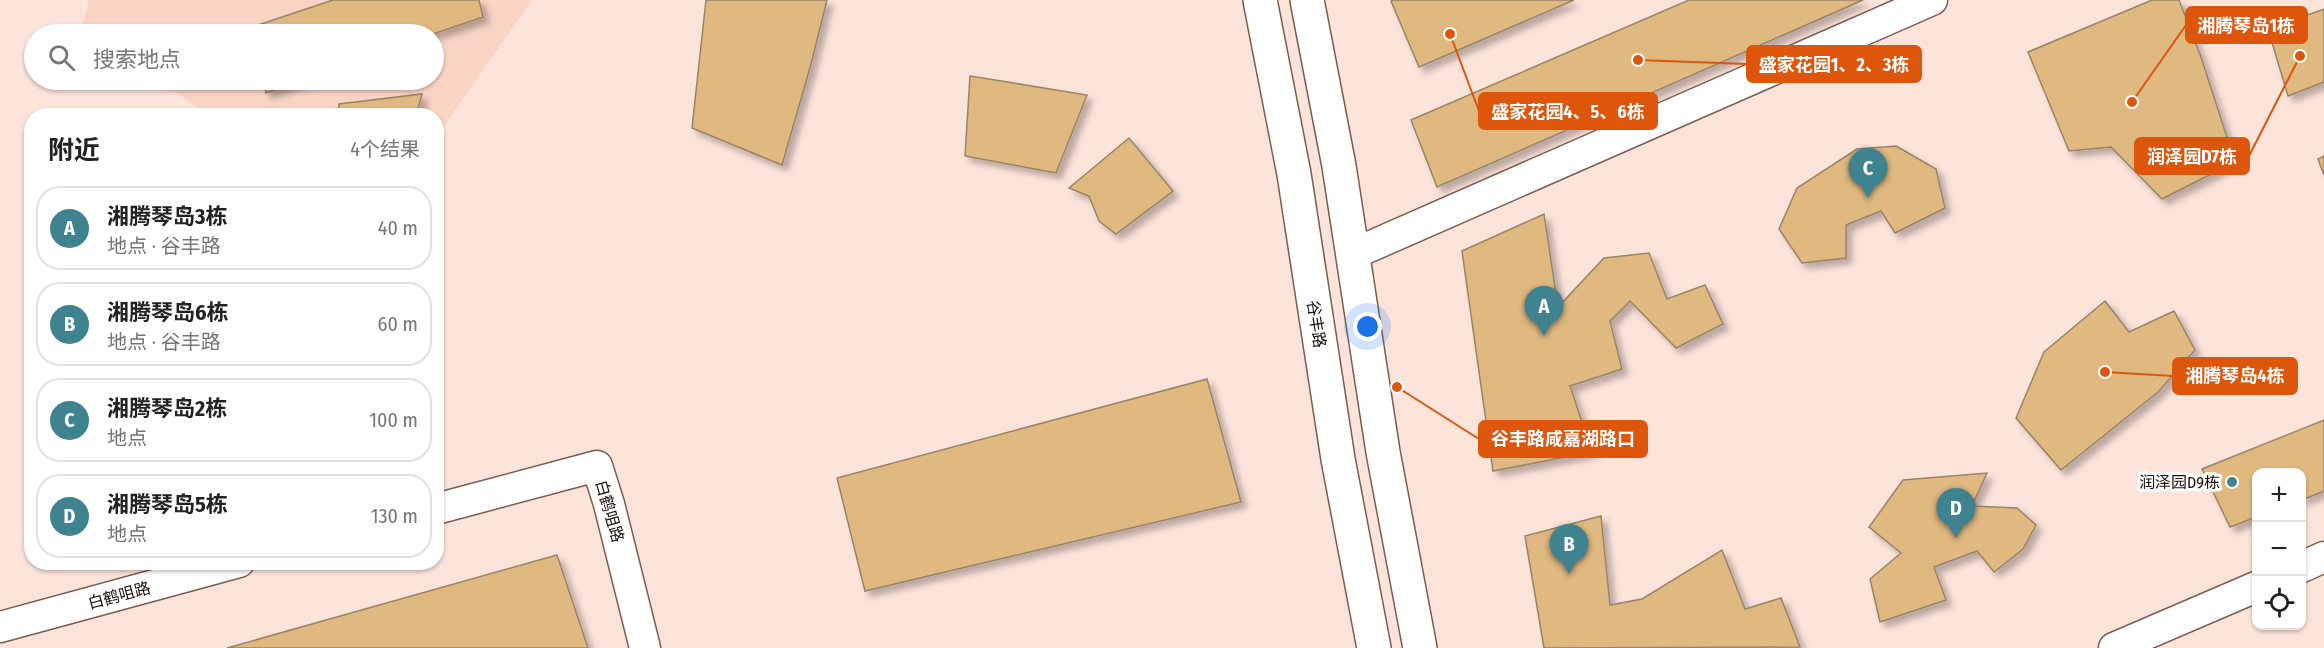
<!DOCTYPE html>
<html lang="zh">
<meta charset="utf-8">
<style>
:root{--surface:#fff;--page:#f2f2f2;--text:#222;--muted:#767676;--line:#e0e0e0;--accent:#3f8391}
body{margin:0;font-family:"Fira Sans Condensed","Noto Sans SC",sans-serif;background:var(--page);color:var(--text)}
.controls{position:absolute;right:18px;bottom:18px;display:grid;overflow:hidden;border-radius:12px;box-shadow:0 2px 4px #0004}
.controls button{width:54px;height:54px;display:grid;place-items:center;padding:0;border:0;border-bottom:2px solid var(--line);background:var(--surface);color:var(--text);font:30px sans-serif}
.you{position:absolute;left:1368px;top:327px;width:21px;height:21px;margin:-15px;border:4px solid #fff;border-radius:50%;background:#1a73e8;box-shadow:0 0 0 9px #1a73e833}
.badge{display:grid;place-items:center;width:39px;height:39px;border-radius:50%;background:var(--accent);color:#fff;font-size:20px;font-weight:700}
.pin{position:absolute;translate:-50% -50px;filter:drop-shadow(0 2px 3px #0008)}
.pin::after{content:'';position:absolute;top:32px;width:21px;height:18px;background:inherit;clip-path:polygon(0 0,100% 0,50% 100%)}
.list{margin:0;padding:0;list-style:none}
h2{display:flex;justify-content:space-between;align-items:center;height:78px;margin:0;padding:0 24px;font-size:26px}
h2 small{font-size:20px;font-weight:400;color:var(--muted)}
.list li{display:grid;grid-template-columns:39px 1fr auto;gap:18px;align-items:center;box-sizing:border-box;height:84px;margin:0 12px 12px;padding:0 12px;border:2px solid var(--line);border-radius:24px}
.list b{display:block;font-size:22px;white-space:nowrap}
.list p{margin:0;font-size:20px;white-space:nowrap;color:var(--muted)}
.list em{font-size:20px;font-style:normal;color:var(--muted)}
.icon{flex:none;width:33px;height:33px;fill:none;stroke:currentColor;stroke-width:2;stroke-linecap:round;stroke-linejoin:round}
.map{position:relative;flex:none;width:2324px;height:648px;overflow:hidden}
.search{position:absolute;background:var(--surface);box-shadow:0 2px 4px #0004;left:24px;top:24px;width:420px;height:66px;display:flex;align-items:center;gap:15px;box-sizing:border-box;padding:0 21px;border-radius:33px;color:var(--muted);font-size:22px}
.panel{position:absolute;background:var(--surface);box-shadow:0 2px 4px #0004;left:24px;top:108px;width:420px;height:462px;border-radius:24px}
.map>svg:first-child{display:block}
.built{fill:#f9d4c5}
.building{fill:#e0b981;stroke:#998467;stroke-width:1.5;filter:url(#shadow)}
.lines{fill:none;stroke-linecap:round;stroke-linejoin:round}
.minor-casing{stroke:#7d5b4f;stroke-width:33}
.tertiary-casing{stroke:#7d5b4f;stroke-width:36}
.minor{stroke:#fff;stroke-width:30}
.tertiary{stroke:#fff;stroke-width:33}
.poi-dot{fill:#3f8391;stroke:#fff;stroke-width:2}
.labels{text-anchor:middle;stroke-width:6;stroke-linejoin:round;paint-order:stroke}
.street-label{font-size:16px;fill:#1a0d08;stroke:#fff}
.poi-label{font-size:16px;fill:#1a0d08;stroke:#fff;text-anchor:end}
.leader{fill:none;stroke:#de550c;stroke-width:2}
.callout-dot{fill:#de550c;stroke:#fff;stroke-width:2}
.callout{fill:#de550c;stroke:#de550c;stroke-width:2}
.callout-label{font-size:18px;text-anchor:middle;font-weight:bold;fill:#fff}
</style>
<div class="map">
<svg width="2324" height="648" viewBox="0 0 2324 648">
<defs>
<filter id="shadow"><feDropShadow dx="5.5" dy="5.5" stdDeviation="3" flood-color="#0004"/></filter>
</defs>
<rect width="100%" height="100%" fill="#fce4db"/>
<path class="built" d="M 89,0 L 532,0 L 437,136 L 436,116 L 208,115 L 159,80 L 434,80 L 434,34 L 98,34 L 83,23 Z"/>
<g class="building">
<path d="M 333,0 L 479,0 L 483,17 L 433,34 L 250,34 L 249,28 Z"/>
<path d="M 706,0 L 827,0 L 811,64 L 782,165 L 692,128 Z"/>
<path d="M 1393,0 L 1574,0 L 1419,67 L 1391,1 Z"/>
<path d="M 1689,0 L 1863,0 L 1437,187 L 1411,120 Z"/>
<path d="M 2152,0 L 2179,0 L 2201,57 L 2235,162 L 2162,199 L 2111,147 L 2069,151 L 2028,52 Z"/>
<path d="M 2324,9 L 2324,82 L 2288,96 L 2268,29 Z"/>
<path d="M 970,76 L 1087,95 L 1056,173 L 965,156 Z"/>
<path d="M 263,80 L 304,80 L 266,93 Z"/>
<path d="M 422,94 L 416,116 L 338,116 L 339,104 Z"/>
<path d="M 1129,138 L 1173,191 L 1116,234 L 1099,221 L 1089,196 L 1069,188 Z"/>
<path d="M 1896,146 L 1936,169 L 1945,208 L 1895,233 L 1881,211 L 1846,225 L 1846,258 L 1802,263 L 1779,229 L 1797,188 L 1857,149 Z"/>
<path d="M 2324,156 L 2324,175 L 2318,159 Z"/>
<path d="M 1544,214 L 1558,307 L 1604,258 L 1649,253 L 1667,299 L 1705,285 L 1723,324 L 1676,348 L 1630,301 L 1610,321 L 1622,369 L 1570,386 L 1592,452 L 1493,471 L 1462,251 Z"/>
<path d="M 2105,301 L 2129,332 L 2174,311 L 2195,350 L 2158,392 L 2061,470 L 2016,418 L 2044,352 Z"/>
<path d="M 1207,379 L 1241,502 L 865,591 L 837,478 Z"/>
<path d="M 2324,420 L 2324,491 L 2302,500 L 2302,472 L 2256,472 L 2256,517 L 2230,527 L 2202,469 Z"/>
<path d="M 1987,473 L 1972,506 L 2017,508 L 2036,525 L 2023,549 L 1994,572 L 1977,551 L 1934,567 L 1946,600 L 1880,622 L 1870,579 L 1901,553 L 1869,527 L 1903,480 Z"/>
<path d="M 1601,516 L 1610,605 L 1642,599 L 1722,550 L 1745,609 L 1781,598 L 1800,647 L 1544,648 L 1525,536 Z"/>
<path d="M 557,555 L 588,648 L 227,648 Z"/>
</g>
<g class="lines">
<g class="minor-casing">
<g id="minor">
<path d="M 1353,254 L 1932,0"/>
<path d="M 436,509 L 597,466 L 609,504 L 645,648"/>
<path d="M 2302,567 L 2324,557"/>
<path d="M 0,627 L 239,562"/>
<path d="M 2114,648 L 2256,587"/>
</g>
</g>
<g class="tertiary-casing">
<g id="tertiary">
<path d="M 1260,0 L 1294,174 L 1338,459 L 1374,648"/>
<path d="M 1307,0 L 1339,166 L 1383,452 L 1420,648"/>
</g>
</g>
<use href="#minor" class="minor"/>
<use href="#tertiary" class="tertiary"/>
</g>
<circle class="poi-dot" cx="2232" cy="482" r="6"/>
<g class="labels">
<g class="street-label">
<text transform="translate(1317 324) rotate(81)" y="6">谷丰路</text>
<text transform="translate(610 511) rotate(74)" y="6">白鹤咀路</text>
<text transform="translate(119 595) rotate(-15)" y="6">白鹤咀路</text>
</g>
<g class="poi-label">
<text x="2220" y="488">润泽园D9栋</text>
</g>
</g>
<path class="leader" d="M2132 102L2186 25M1638 60L1747 64M1450 34L1479 111M2300 56L2249 156M2105 372L2173 376M1397 387L1479 439"/>
<g class="callout-dot">
<circle cx="2132" cy="102" r="6"/>
<circle cx="1638" cy="60" r="6"/>
<circle cx="1450" cy="34" r="6"/>
<circle cx="2300" cy="56" r="6"/>
<circle cx="2105" cy="372" r="6"/>
<circle cx="1397" cy="387" r="6"/>
</g>
<g class="callout">
<rect x="2186" y="7" width="121" height="36" rx="6"/>
<rect x="1747" y="46" width="174" height="36" rx="6"/>
<rect x="1479" y="93" width="178" height="36" rx="6"/>
<rect x="2135" y="138" width="114" height="36" rx="6"/>
<rect x="2173" y="358" width="124" height="36" rx="6"/>
<rect x="1479" y="421" width="168" height="36" rx="6"/>
</g>
<g class="callout-label">
<text x="2246" y="32">湘腾琴岛1栋</text>
<text x="1834" y="71">盛家花园1、2、3栋</text>
<text x="1568" y="118">盛家花园4、5、6栋</text>
<text x="2192" y="163">润泽园D7栋</text>
<text x="2235" y="382">湘腾琴岛4栋</text>
<text x="1563" y="445">谷丰路咸嘉湖路口</text>
</g>
</svg>
<div class="controls">
<button>+</button>
<button>−</button>
<button><svg class="icon" aria-label="locate" viewBox="0 0 24 24"><circle cx="12" cy="12" r="6"/><path d="M12 2v4M12 18v4M2 12h4M18 12h4"/></svg></button>
</div>
<div class="you"></div>
<div class="pin badge" style="left:1544px;top:336px">A</div>
<div class="pin badge" style="left:1569px;top:574px">B</div>
<div class="pin badge" style="left:1868px;top:198px">C</div>
<div class="pin badge" style="left:1956px;top:538px">D</div>
<div class="search"><svg class="icon" aria-label="search" viewBox="0 0 24 24"><circle cx="10" cy="10" r="6"/><path d="M15 15l6 6"/></svg>搜索地点</div>
<section class="panel">
<h2>附近<small>4个结果</small></h2>
<ul class="list">
<li><span class="badge">A</span><div><b>湘腾琴岛3栋</b><p>地点 · 谷丰路</p></div><em>40 m</em></li>
<li><span class="badge">B</span><div><b>湘腾琴岛6栋</b><p>地点 · 谷丰路</p></div><em>60 m</em></li>
<li><span class="badge">C</span><div><b>湘腾琴岛2栋</b><p>地点</p></div><em>100 m</em></li>
<li><span class="badge">D</span><div><b>湘腾琴岛5栋</b><p>地点</p></div><em>130 m</em></li>
</ul>
</section>
</div>
